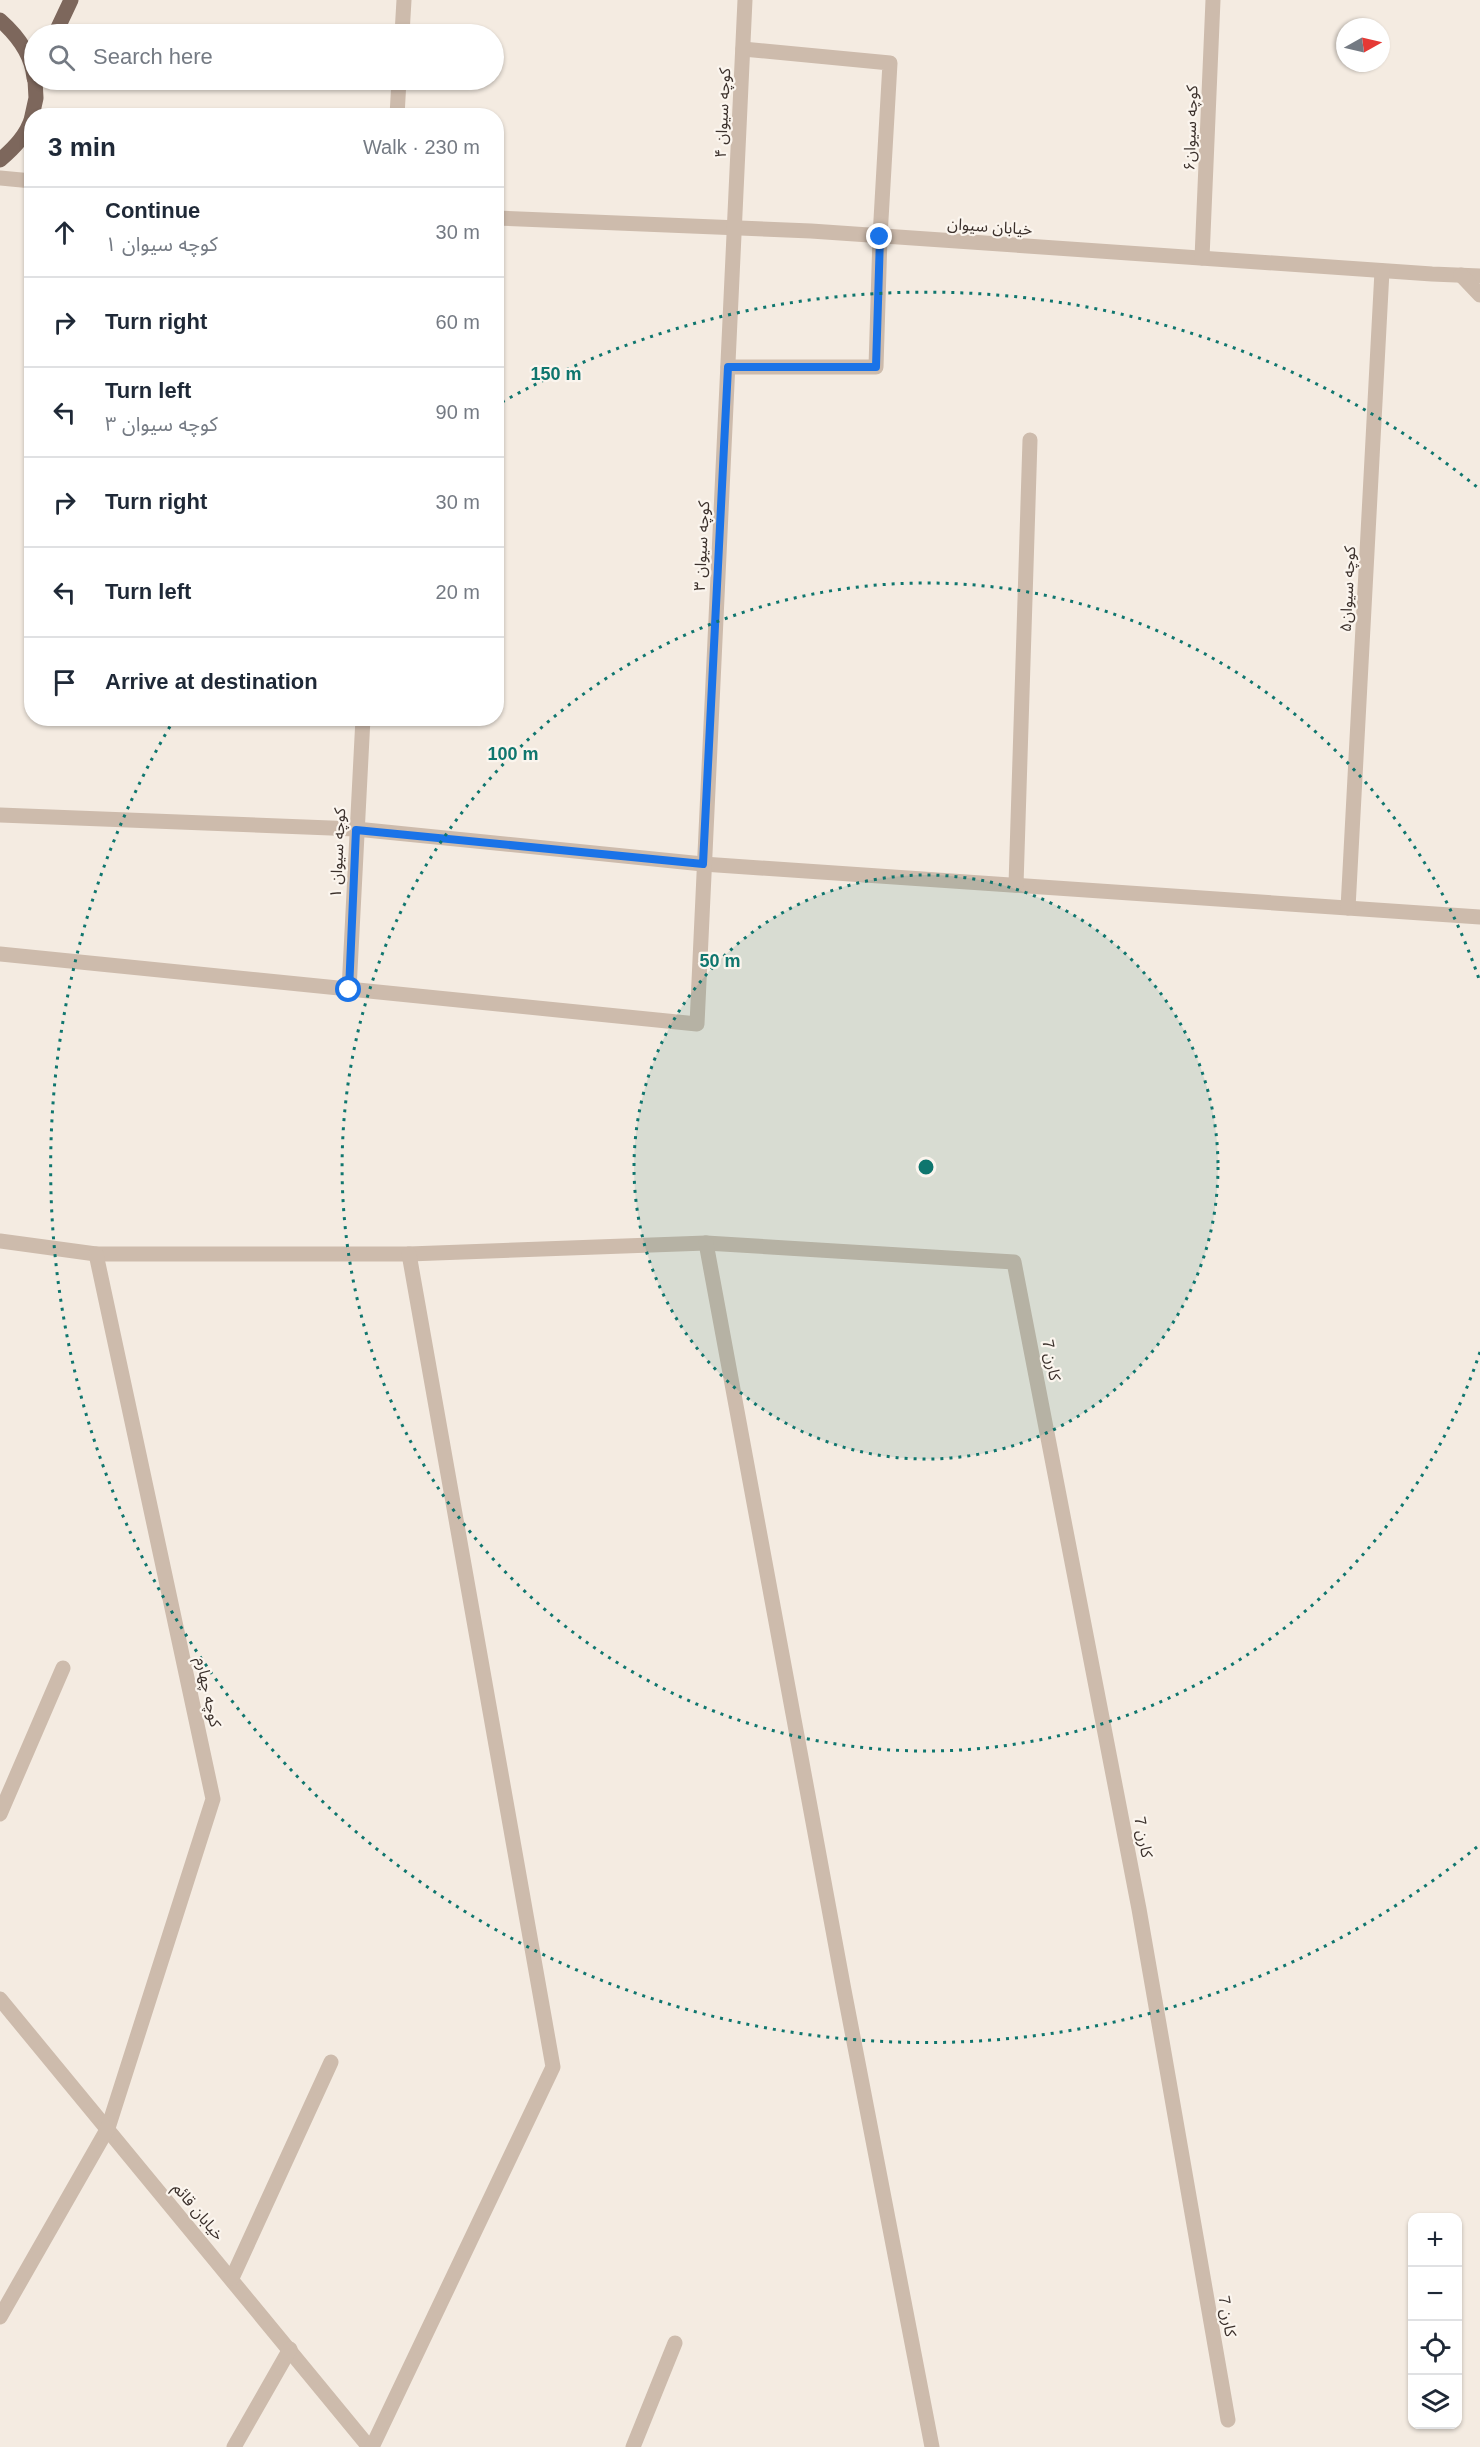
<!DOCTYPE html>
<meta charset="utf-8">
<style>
:root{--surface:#fff;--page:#f6f6f7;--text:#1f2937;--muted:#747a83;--line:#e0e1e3}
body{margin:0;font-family:Helvetica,"Noto Sans Arabic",sans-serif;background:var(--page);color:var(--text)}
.controls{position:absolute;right:18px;bottom:18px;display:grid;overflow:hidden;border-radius:12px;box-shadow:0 2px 4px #0004}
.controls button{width:54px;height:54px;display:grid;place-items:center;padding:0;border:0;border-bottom:2px solid var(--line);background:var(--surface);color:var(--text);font:30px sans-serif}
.compass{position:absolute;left:1336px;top:18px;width:54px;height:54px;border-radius:50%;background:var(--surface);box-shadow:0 2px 4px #0004;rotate:82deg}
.stop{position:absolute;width:18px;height:18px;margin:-14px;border:4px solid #1a73e8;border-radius:50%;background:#fff}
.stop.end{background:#1a73e8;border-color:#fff;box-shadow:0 2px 6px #0008}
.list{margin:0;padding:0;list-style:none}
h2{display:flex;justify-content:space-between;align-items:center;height:78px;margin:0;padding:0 24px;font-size:26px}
h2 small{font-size:20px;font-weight:400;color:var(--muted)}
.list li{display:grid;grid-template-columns:39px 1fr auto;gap:18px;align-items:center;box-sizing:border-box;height:90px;padding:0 24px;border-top:2px solid var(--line)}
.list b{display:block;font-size:22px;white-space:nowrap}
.list p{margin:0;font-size:20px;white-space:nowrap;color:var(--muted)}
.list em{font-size:20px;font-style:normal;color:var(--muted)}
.icon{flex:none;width:33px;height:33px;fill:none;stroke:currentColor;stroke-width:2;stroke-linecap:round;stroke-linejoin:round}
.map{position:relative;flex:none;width:1480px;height:2447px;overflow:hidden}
.search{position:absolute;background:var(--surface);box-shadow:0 2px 4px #0004;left:24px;top:24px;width:480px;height:66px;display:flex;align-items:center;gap:15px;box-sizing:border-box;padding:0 21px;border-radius:33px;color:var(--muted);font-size:22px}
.panel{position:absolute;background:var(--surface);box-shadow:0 2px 4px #0004;left:24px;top:108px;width:480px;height:618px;border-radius:24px}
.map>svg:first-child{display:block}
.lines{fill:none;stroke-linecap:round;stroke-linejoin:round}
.minor{stroke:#cdbbac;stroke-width:15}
.major{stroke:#7d675c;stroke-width:15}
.route{stroke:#1a73e8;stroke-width:8}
.ring{fill:none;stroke:#0f766e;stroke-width:3;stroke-dasharray:3 6}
.labels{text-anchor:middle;stroke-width:4.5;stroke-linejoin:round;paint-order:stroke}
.street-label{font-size:16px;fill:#3b302b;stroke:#fbf5ee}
.centre{fill:#0f766e;stroke:#fbf5ee;stroke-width:3}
.ring-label{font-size:18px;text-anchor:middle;font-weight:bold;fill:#0f766e;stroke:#fbf5ee;stroke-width:4.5;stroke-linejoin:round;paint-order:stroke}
</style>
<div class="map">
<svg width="1480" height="2447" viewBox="0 0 1480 2447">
<rect width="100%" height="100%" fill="#f4ebe1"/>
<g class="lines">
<g class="minor">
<path d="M 402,34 L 404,0"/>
<path d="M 397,116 L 399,80"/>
<path d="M 0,178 L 32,181"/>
<path d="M 496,218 L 811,231 L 1432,274 L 1480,276"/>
<path d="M 1202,258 L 1213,0"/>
<path d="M 1461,275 L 1480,295"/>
<path d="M 728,367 L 876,367 L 880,237 L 890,63 L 743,49"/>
<path d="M 0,815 L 356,829 L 703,864 L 1480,917"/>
<path d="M 1016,885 L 1030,440"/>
<path d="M 1348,908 L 1382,271"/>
<path d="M 0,954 L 697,1024 L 745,0"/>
<path d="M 349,990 L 363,718"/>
<path d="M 0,1241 L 96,1254 L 409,1254 L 706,1243 L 1014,1262 L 1139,1909 L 1228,2420"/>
<path d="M 706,1243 L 844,1990 L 932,2447"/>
<path d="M 0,1814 L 63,1668"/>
<path d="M 0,1999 L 369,2447"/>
<path d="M 232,2278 L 331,2062"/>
<path d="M 0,2317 L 108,2128 L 213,1799 L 96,1254"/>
<path d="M 234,2447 L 290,2349"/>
<path d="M 372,2447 L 553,2067 L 409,1254"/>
<path d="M 633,2447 L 675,2343"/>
</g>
<g class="major">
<path d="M 0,20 C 17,35 32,55 34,78"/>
<path d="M 55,34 L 71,0"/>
<path d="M 32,116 L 36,98 L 35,80"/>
<path d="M 0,160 C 14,148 27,135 32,117"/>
</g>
</g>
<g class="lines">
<path class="route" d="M 349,990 L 356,830 L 703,864 L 728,367 L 876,367 L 880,237"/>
</g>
<circle cx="926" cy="1167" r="292" fill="#0f766e" fill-opacity=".12"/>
<g class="ring">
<circle cx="926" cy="1167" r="292"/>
<path d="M1480 1352A584 584 0 1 1 1480 982"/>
<path d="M1477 1847A875 875 0 0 1 172 723M502 402A875 875 0 0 1 1477 487"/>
</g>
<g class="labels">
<g class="street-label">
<text transform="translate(722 113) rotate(-87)" y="6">کوچه سیوان ۴</text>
<text transform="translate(1190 128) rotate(-88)" y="6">کوچه سیوان۶</text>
<text transform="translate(990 226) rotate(4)" y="6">خیابان سیوان</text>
<text transform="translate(701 546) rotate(-87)" y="6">کوچه سیوان ۳</text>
<text transform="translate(1347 589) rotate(-87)" y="6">کوچه سیوان۵</text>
<text transform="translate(337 853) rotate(-87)" y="6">کوچه سیوان ۱</text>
<text transform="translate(1052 1360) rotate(79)" y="6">کارن 7</text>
<text transform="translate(209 1692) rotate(78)" y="6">کوچه چهارم</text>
<text transform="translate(1144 1837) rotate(79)" y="6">کارن 7</text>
<text transform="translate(199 2211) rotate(50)" y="6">خیابان قائم</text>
<text transform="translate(1228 2316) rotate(80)" y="6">کارن 7</text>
</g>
</g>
<circle cx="926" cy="1167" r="9" class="centre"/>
<g class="ring-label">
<text x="556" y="380">150 m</text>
<text x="513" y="760">100 m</text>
<text x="720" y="967">50 m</text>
</g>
</svg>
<div class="controls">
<button>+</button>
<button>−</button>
<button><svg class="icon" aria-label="locate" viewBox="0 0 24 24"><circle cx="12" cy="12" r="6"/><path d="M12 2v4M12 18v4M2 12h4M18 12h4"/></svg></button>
<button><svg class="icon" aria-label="layers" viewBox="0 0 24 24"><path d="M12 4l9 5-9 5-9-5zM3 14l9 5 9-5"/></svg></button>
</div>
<svg class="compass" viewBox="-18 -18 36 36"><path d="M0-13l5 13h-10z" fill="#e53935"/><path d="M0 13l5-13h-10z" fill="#747a83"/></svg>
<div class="stop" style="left:349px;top:990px"></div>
<div class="stop end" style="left:880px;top:237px"></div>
<div class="search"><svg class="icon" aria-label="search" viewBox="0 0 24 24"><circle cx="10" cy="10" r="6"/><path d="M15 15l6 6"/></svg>Search here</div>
<section class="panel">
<h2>3 min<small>Walk · 230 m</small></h2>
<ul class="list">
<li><svg class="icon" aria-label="ahead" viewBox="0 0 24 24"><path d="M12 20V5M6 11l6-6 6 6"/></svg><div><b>Continue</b><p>کوچه سیوان ۱</p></div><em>30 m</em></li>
<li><svg class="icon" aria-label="right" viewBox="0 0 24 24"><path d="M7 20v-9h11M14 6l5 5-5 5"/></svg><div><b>Turn right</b></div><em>60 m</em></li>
<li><svg class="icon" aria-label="left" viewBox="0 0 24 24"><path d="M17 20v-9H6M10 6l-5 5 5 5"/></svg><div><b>Turn left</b><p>کوچه سیوان ۳</p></div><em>90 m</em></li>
<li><svg class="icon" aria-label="right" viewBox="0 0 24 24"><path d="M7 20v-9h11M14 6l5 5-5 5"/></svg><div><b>Turn right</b></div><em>30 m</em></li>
<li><svg class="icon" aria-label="left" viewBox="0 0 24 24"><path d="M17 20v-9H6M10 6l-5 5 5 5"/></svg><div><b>Turn left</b></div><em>20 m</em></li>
<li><svg class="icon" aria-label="arrive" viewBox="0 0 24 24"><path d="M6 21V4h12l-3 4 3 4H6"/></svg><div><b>Arrive at destination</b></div></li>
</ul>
</section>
</div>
